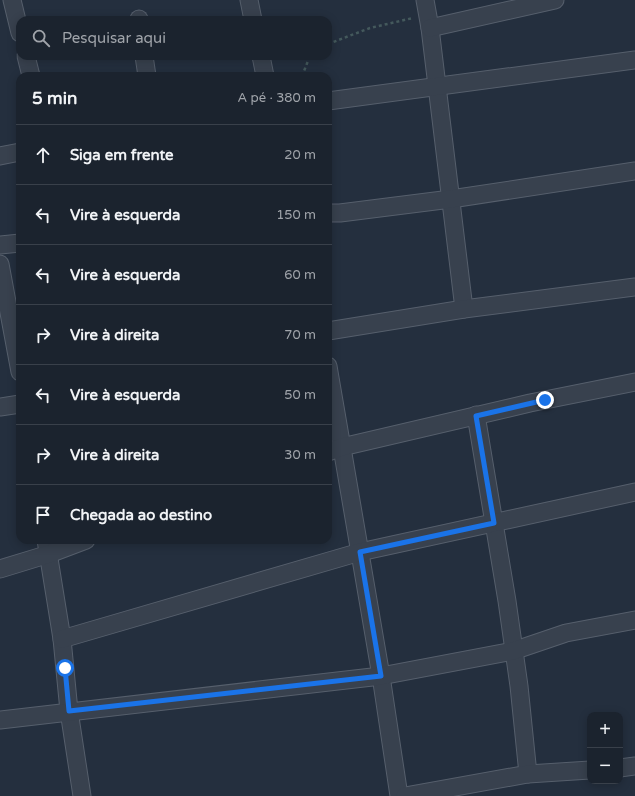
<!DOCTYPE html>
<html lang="pt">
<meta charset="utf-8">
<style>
:root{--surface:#1b232e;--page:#242b36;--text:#f1f3f6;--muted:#a0a4aa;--line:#39404a}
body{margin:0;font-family:"Varela Round",sans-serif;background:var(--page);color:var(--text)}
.controls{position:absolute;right:12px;bottom:12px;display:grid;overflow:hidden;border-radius:8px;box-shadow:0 2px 10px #0003}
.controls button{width:36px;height:36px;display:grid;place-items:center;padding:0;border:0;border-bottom:1px solid var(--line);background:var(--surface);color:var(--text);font:20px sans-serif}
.stop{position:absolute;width:12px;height:12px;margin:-9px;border:3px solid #1a73e8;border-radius:50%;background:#fff}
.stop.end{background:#1a73e8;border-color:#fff;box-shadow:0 1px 4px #0008}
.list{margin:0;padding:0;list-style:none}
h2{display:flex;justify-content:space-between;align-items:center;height:52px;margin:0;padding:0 16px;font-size:17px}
h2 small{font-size:13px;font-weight:400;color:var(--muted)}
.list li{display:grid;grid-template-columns:26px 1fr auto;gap:12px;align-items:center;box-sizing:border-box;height:60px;padding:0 16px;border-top:1px solid var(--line)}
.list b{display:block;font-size:15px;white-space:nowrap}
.list em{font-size:13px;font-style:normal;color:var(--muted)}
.icon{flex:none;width:22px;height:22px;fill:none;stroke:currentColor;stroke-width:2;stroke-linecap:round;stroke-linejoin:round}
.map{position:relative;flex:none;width:635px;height:796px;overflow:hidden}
.search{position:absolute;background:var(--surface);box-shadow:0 2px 10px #0003;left:16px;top:16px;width:316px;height:44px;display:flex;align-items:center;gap:10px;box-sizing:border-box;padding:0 14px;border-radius:12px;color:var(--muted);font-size:15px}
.panel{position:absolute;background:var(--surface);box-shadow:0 2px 10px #0003;left:16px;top:72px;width:316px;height:472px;border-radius:12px}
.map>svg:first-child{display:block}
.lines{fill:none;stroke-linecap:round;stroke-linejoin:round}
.minor-casing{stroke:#565f6c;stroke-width:19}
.path{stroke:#44595c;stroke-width:2.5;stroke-dasharray:3 3;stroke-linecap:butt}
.minor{stroke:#38414e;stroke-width:17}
.route{stroke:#1a73e8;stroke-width:5}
</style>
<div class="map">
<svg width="635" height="796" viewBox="0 0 635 796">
<rect width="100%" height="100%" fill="#242f3e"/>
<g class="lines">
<g class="minor-casing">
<g id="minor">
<path d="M 12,0 L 20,33"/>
<path d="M 249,0 L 253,20"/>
<path d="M 425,0 L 430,28 L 464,309"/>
<path d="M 139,19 L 139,20"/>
<path d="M 430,28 L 555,0"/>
<path d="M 26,56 L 31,76"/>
<path d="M 144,56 L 147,76"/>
<path d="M 261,56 L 265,76"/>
<path d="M 328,101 L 635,60"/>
<path d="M 0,156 L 20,152"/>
<path d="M 328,213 L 340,213 L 451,199 L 635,171"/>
<path d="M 0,245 L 20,243"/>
<path d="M 0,264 L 20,372"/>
<path d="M 328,331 L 464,309 L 635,287"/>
<path d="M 328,366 L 381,676 L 399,796"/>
<path d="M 0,407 L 20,404"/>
<path d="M 476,415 L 507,601 L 519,686 L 528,774"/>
<path d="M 328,452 L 342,447 L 530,403 L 635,382"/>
<path d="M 46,540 L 62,639 L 69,711 L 82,796"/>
<path d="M 0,569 L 49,554 L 86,540"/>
<path d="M 62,639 L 360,552 L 635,492"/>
<path d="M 0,720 L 381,676 L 513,651 L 566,633 L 635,620"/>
<path d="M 620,768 L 635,766"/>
<path d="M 405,796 L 528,774 L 590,770"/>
</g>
</g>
<g class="path">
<path d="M 328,44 L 370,28 L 413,18"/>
<path d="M 302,76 L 310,56"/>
</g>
<use href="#minor" class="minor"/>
</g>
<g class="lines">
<path class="route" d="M 65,668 L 69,711 L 381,676 L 360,552 L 494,523 L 476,416 L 545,400"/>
</g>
</svg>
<div class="controls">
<button>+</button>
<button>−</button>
</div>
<div class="stop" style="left:65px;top:668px"></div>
<div class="stop end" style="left:545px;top:400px"></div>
<div class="search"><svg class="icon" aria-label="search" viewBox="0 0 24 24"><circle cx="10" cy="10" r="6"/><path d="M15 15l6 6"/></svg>Pesquisar aqui</div>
<section class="panel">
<h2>5 min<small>A pé · 380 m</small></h2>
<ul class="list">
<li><svg class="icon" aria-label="ahead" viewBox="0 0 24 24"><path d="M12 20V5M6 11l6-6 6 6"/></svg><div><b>Siga em frente</b></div><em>20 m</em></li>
<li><svg class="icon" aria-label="left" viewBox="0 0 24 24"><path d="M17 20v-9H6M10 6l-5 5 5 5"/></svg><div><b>Vire à esquerda</b></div><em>150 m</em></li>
<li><svg class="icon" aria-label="left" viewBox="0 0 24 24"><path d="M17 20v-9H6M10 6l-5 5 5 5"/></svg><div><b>Vire à esquerda</b></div><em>60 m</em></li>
<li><svg class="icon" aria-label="right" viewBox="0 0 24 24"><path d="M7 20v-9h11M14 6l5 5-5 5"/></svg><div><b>Vire à direita</b></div><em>70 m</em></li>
<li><svg class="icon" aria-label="left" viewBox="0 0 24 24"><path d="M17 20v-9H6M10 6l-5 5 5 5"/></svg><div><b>Vire à esquerda</b></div><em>50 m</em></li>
<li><svg class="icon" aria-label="right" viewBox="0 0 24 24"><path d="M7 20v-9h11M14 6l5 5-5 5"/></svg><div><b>Vire à direita</b></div><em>30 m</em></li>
<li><svg class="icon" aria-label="arrive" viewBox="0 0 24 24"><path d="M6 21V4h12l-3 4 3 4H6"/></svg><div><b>Chegada ao destino</b></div></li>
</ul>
</section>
</div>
